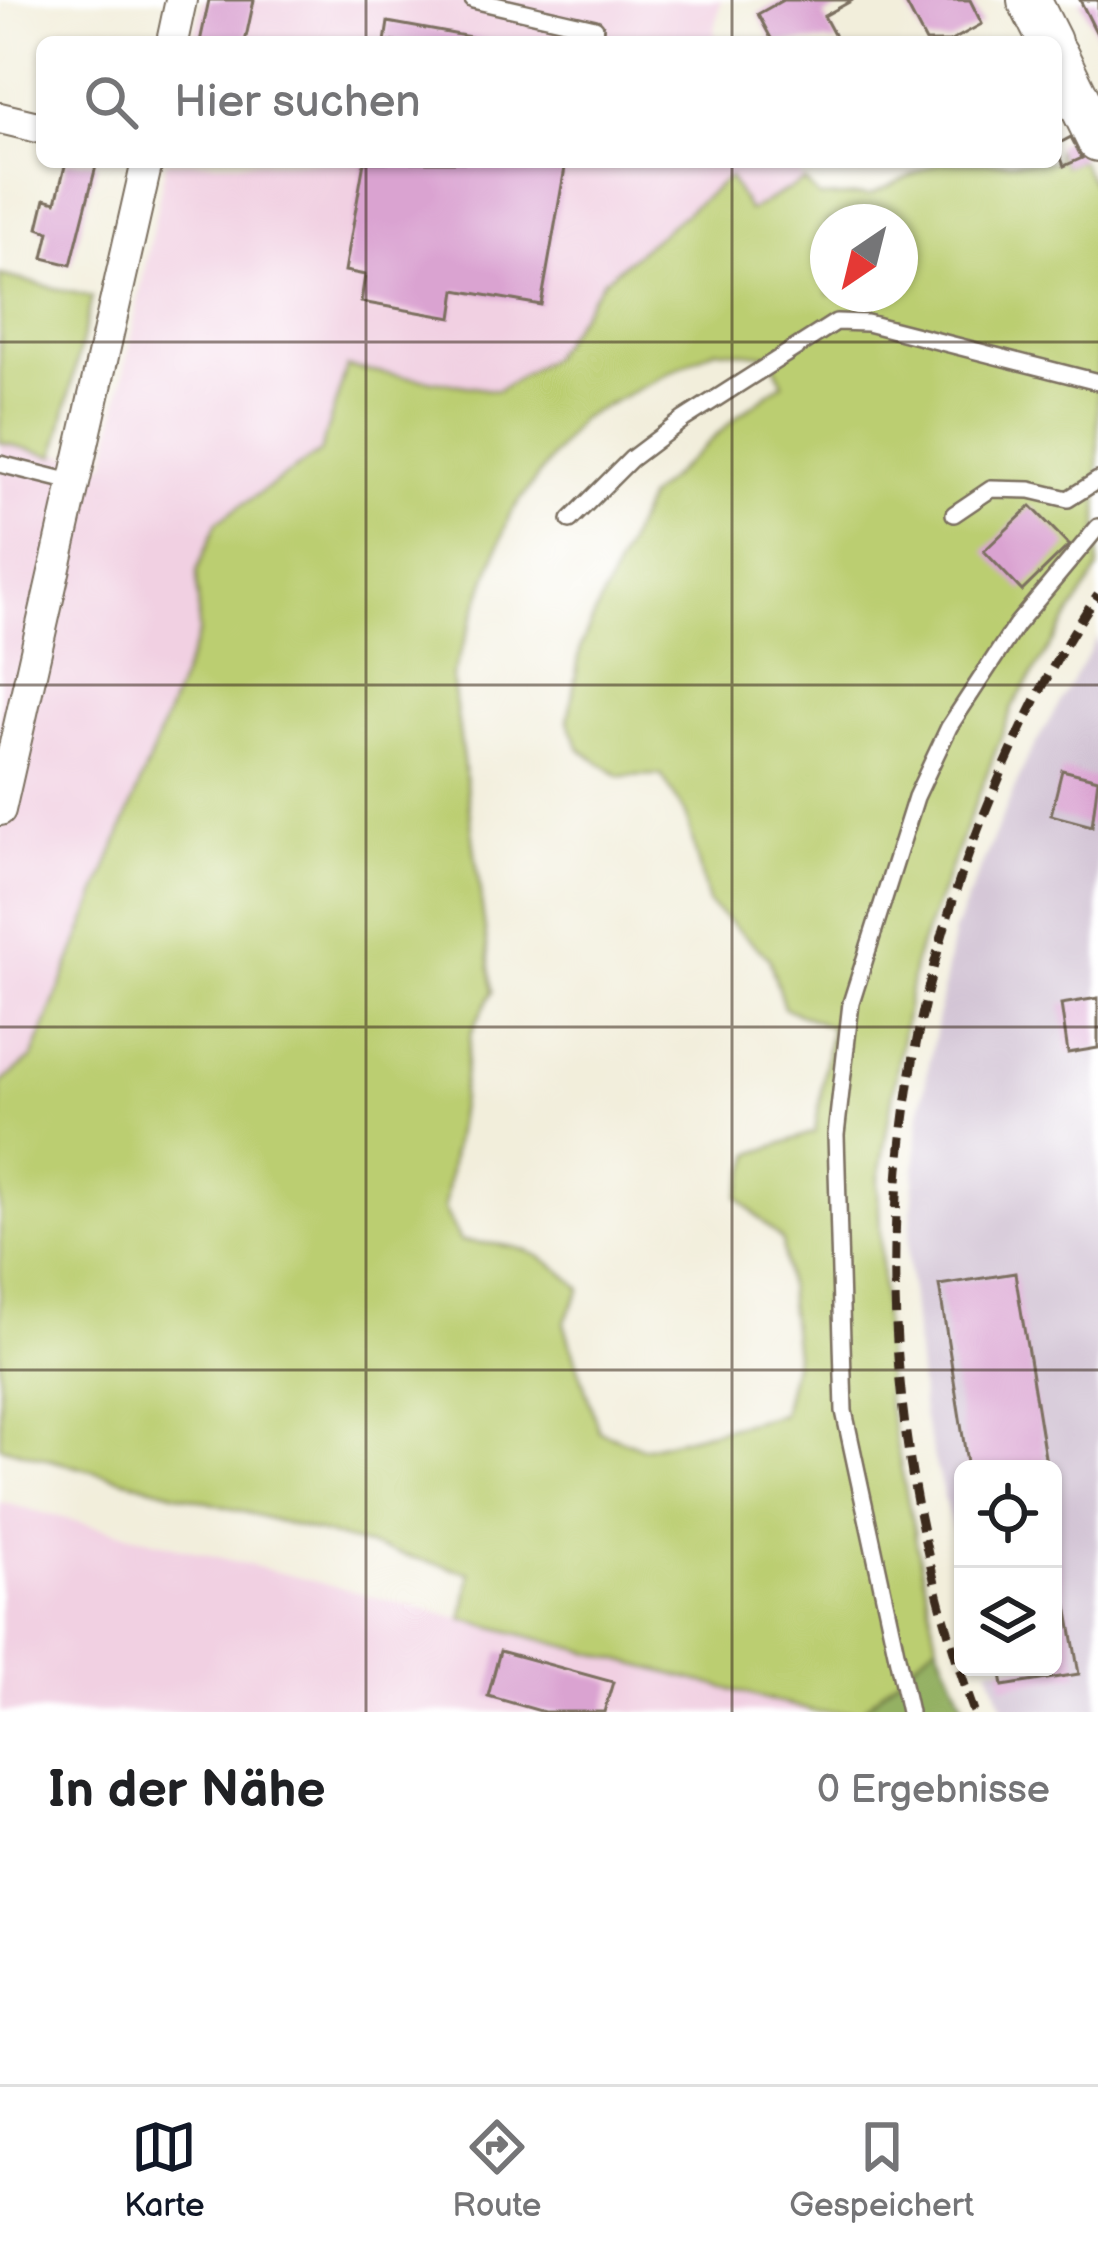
<!DOCTYPE html>
<html lang="de">
<meta charset="utf-8">
<style>
body{margin:0;font-family:"Balsamiq Sans",sans-serif;background:#f2f2f2;color:#202124}
.controls{position:absolute;right:36px;bottom:36px;display:grid;overflow:hidden;border-radius:18px;box-shadow:0 3px 9px #0004}
.controls button{width:108px;height:108px;display:grid;place-items:center;padding:0;border:0;border-bottom:3px solid #e0e0e0;background:#fff;color:#202124;font:60px sans-serif}
.compass{position:absolute;left:810px;top:204px;width:108px;height:108px;border-radius:50%;background:#fff;box-shadow:0 3px 9px #0004;rotate:215deg}
.list{margin:0;padding:0;list-style:none}
h2{display:flex;justify-content:space-between;align-items:center;height:156px;margin:0;padding:0 48px;font-size:51px}
h2 small{font-size:39px;font-weight:400;color:#757577}
.icon{flex:none;width:66px;height:66px;fill:none;stroke:currentColor;stroke-width:2;stroke-linecap:round;stroke-linejoin:round}
.map{position:relative;flex:none;width:1098px;height:1712px;overflow:hidden}
.search{position:absolute;background:#fff;box-shadow:0 3px 9px #0004;left:36px;right:36px;top:36px;height:132px;display:flex;align-items:center;gap:30px;box-sizing:border-box;padding:0 42px;border-radius:18px;color:#757577;font-size:45px}
.sheet{height:372px;background:#fff}
nav{display:flex;justify-content:space-around;align-items:center;box-sizing:border-box;height:168px;border-top:3px solid #e0e0e0;background:#fff;font-size:33px;color:#757577}
nav a{display:grid;justify-items:center;gap:6px}
nav .on{color:#111827}
.map>svg:first-child{display:block}
</style>
<div class="map">
<svg width="1098" height="1712" viewBox="0 0 1098 1712">
<rect width="100%" height="100%" fill="#fff"/>
<filter id="ink" filterUnits="userSpaceOnUse"><feTurbulence type="fractalNoise" baseFrequency=".00833" numOctaves="2"/><feDisplacementMap in="SourceGraphic" scale="24" xChannelSelector="R" yChannelSelector="G"/><feConvolveMatrix kernelMatrix="1 2 1 2 8 2 1 2 1" color-interpolation-filters="sRGB"/></filter>
<filter id="wash" filterUnits="userSpaceOnUse"><feTurbulence type="fractalNoise" baseFrequency=".004" numOctaves="4" result="noise"/><feDisplacementMap in="SourceGraphic" scale="48" xChannelSelector="R" yChannelSelector="G"/><feGaussianBlur stdDeviation="2.7" result="paint"/><feColorMatrix in="noise" values="0 0 0 0 0 0 0 0 0 0 0 0 0 0 0 0 0 1.4 0 .05"/><feComposite in="paint" operator="in"/></filter>
<g filter="url(#wash)">
<rect width="100%" height="100%" fill="#f2eedb"/>
<!-- built -->
<path fill="#f1d0e2" d="M203 0H721L714 33 719 42H193Z
M166 162H792L804 181 749 212 728 178 604 280 550 358 497 391 347 368 320 452 217 522 197 571 199 632 33 1057 0 1084V442L106 464Z
M0 1502 463 1619 816 1712H0Z"/>
<!-- industrial -->
<path fill="#cebed0" d="M1098 637V1712H1005L988 1667H1053V1469H963V1572L923 1416 908 1257 920 1112 954 931 1028 757Z"/>
<!-- green -->
<path fill="#bbce71" stroke="#7b7c48" stroke-width="3" fill-rule="evenodd" d="M1056 149 1064 166 1079 159 1098 192V570L1013 706 915 960 878 1183 887 1400 937 1642 860 1712H816L463 1619 470 1573 0 1446V1084L33 1057 199 633 197 571 217 522 320 452 347 367 497 391 550 358 604 280 729 177 749 211 804 181 819 197 870 195 940 162H1056ZM828 222H900V294H828ZM716 349 769 355 783 383 739 415 648 498 581 646 568 721 580 749 619 776 661 775 686 814 708 903 769 958 784 1008 831 1027 815 1132 752 1154 738 1197 782 1240 795 1355 782 1414 643 1448 599 1431 564 1323 581 1289C537 1246 519 1246 460 1241L444 1209 471 1033 493 991 452 676 510 514 580 419Z
M0 275 92 297 55 456 0 442Z"/>
<!-- forest -->
<path fill="#94b163" stroke="#686e40" stroke-width="3" d="M937 1642 967 1712H860Z"/>
<g id="blocks">
<!-- building -->
<path fill="#daa3d1" d="M209 0H254L245 42H200Z
M783 0H853L824 16 838 42H773L758 14Z
M904 0H970L982 24 949 42H926Z
M1080 0H1098V36Z
M388 22 487 40V42H385Z
M1071 137 1082 158 1064 166 1056 145Z
M66 162H97L71 265 43 258 49 232 38 228 45 199 56 202Z
M364 162H566L541 305 456 290 452 318 361 302 365 275 345 271Z
M1031 506 1069 545 1022 591 984 551Z
M1062 770 1098 779 1092 826 1051 815Z
M1098 998V1048L1068 1053 1061 1004Z
M1015 1273 1047 1469H968L939 1285Z
M1053 1526 1079 1674 1003 1686 1000 1667H1053Z
M500 1651 613 1682 604 1712H544L488 1696Z"/>
</g>
</g>
<g filter="url(#ink)">
<use href="#blocks" fill-opacity="0" stroke="#7b6f60" stroke-width="3"/>
<g fill="none" stroke-linecap="round" stroke-linejoin="round">
<defs>
<path id="lane" d="M473 0 595 28
M0 464 72 482
M954 514 991 489 1030 490 1068 499 1098 480
M570 520 631 459 684 419 836 322 867 323 1098 382
M909 1712 844 1411 836 1135 851 1003 916 797 949 727 1016 625 1098 527"/>
<path id="street" d="M172 42 181 0
M0 118 42 128
M0 810 147 162"/>
<path id="secondary" d="M1029 0 1050 42
M1056 54 1098 140"/>
</defs>
<!-- lane casing -->
<use href="#lane" stroke="#7b6f60" stroke-width="20"/>
<!-- street casing -->
<use href="#street" stroke="#7b6f60" stroke-width="34"/>
<!-- secondary casing -->
<use href="#secondary" stroke="#7b6f60" stroke-width="46"/>
<!-- lane -->
<use href="#lane" stroke="#fff" stroke-width="15"/>
<!-- street -->
<use href="#street" stroke="#fff" stroke-width="30"/>
<!-- secondary -->
<use href="#secondary" stroke="#fff" stroke-width="42"/>
<!-- rail -->
<path stroke="#3b2a1e" stroke-width="9" stroke-dasharray="18 9" stroke-linecap="butt" d="M974 1712C866 1406 865 1097 992 795 1021 726 1055 656 1098 594"/>
</g>
</g>
<!-- grid -->
<path fill="none" stroke="#3b2a1e" stroke-width="3" stroke-opacity="0.55" d="M366 0V42M732 0V42M366 162V1712M732 162V1712M0 342H1098M0 685H1098M0 1027H1098M0 1370H1098"/>
</svg>
<div class="controls">
<button><svg class="icon" aria-label="locate" viewBox="0 0 24 24"><circle cx="12" cy="12" r="6"/><path d="M12 2v4M12 18v4M2 12h4M18 12h4"/></svg></button>
<button><svg class="icon" aria-label="layers" viewBox="0 0 24 24"><path d="M12 4l9 5-9 5-9-5zM3 14l9 5 9-5"/></svg></button>
</div>
<svg class="compass" viewBox="-18 -18 36 36"><path d="M0-13l5 13h-10z" fill="#e53935"/><path d="M0 13l5-13h-10z" fill="#757577"/></svg>
<div class="search"><svg class="icon" aria-label="search" viewBox="0 0 24 24"><circle cx="10" cy="10" r="6"/><path d="M15 15l6 6"/></svg>Hier suchen</div>
</div>
<section class="sheet">
<h2>In der Nähe<small>0 Ergebnisse</small></h2>
<ul class="list">
</ul>
</section>
<nav>
<a class="on"><svg class="icon" aria-label="map" viewBox="0 0 24 24"><path d="M3 6l6-2 6 2 6-2v14l-6 2-6-2-6 2zM9 4v14M15 6v14"/></svg>Karte</a>
<a><svg class="icon" aria-label="directions" viewBox="0 0 24 24"><path d="M12 3l9 9-9 9-9-9zM9 14v-3h6M13 9l2 2-2 2"/></svg>Route</a>
<a><svg class="icon" aria-label="saved" viewBox="0 0 24 24"><path d="M7 4h10v16l-5-4-5 4z"/></svg>Gespeichert</a>
</nav>
